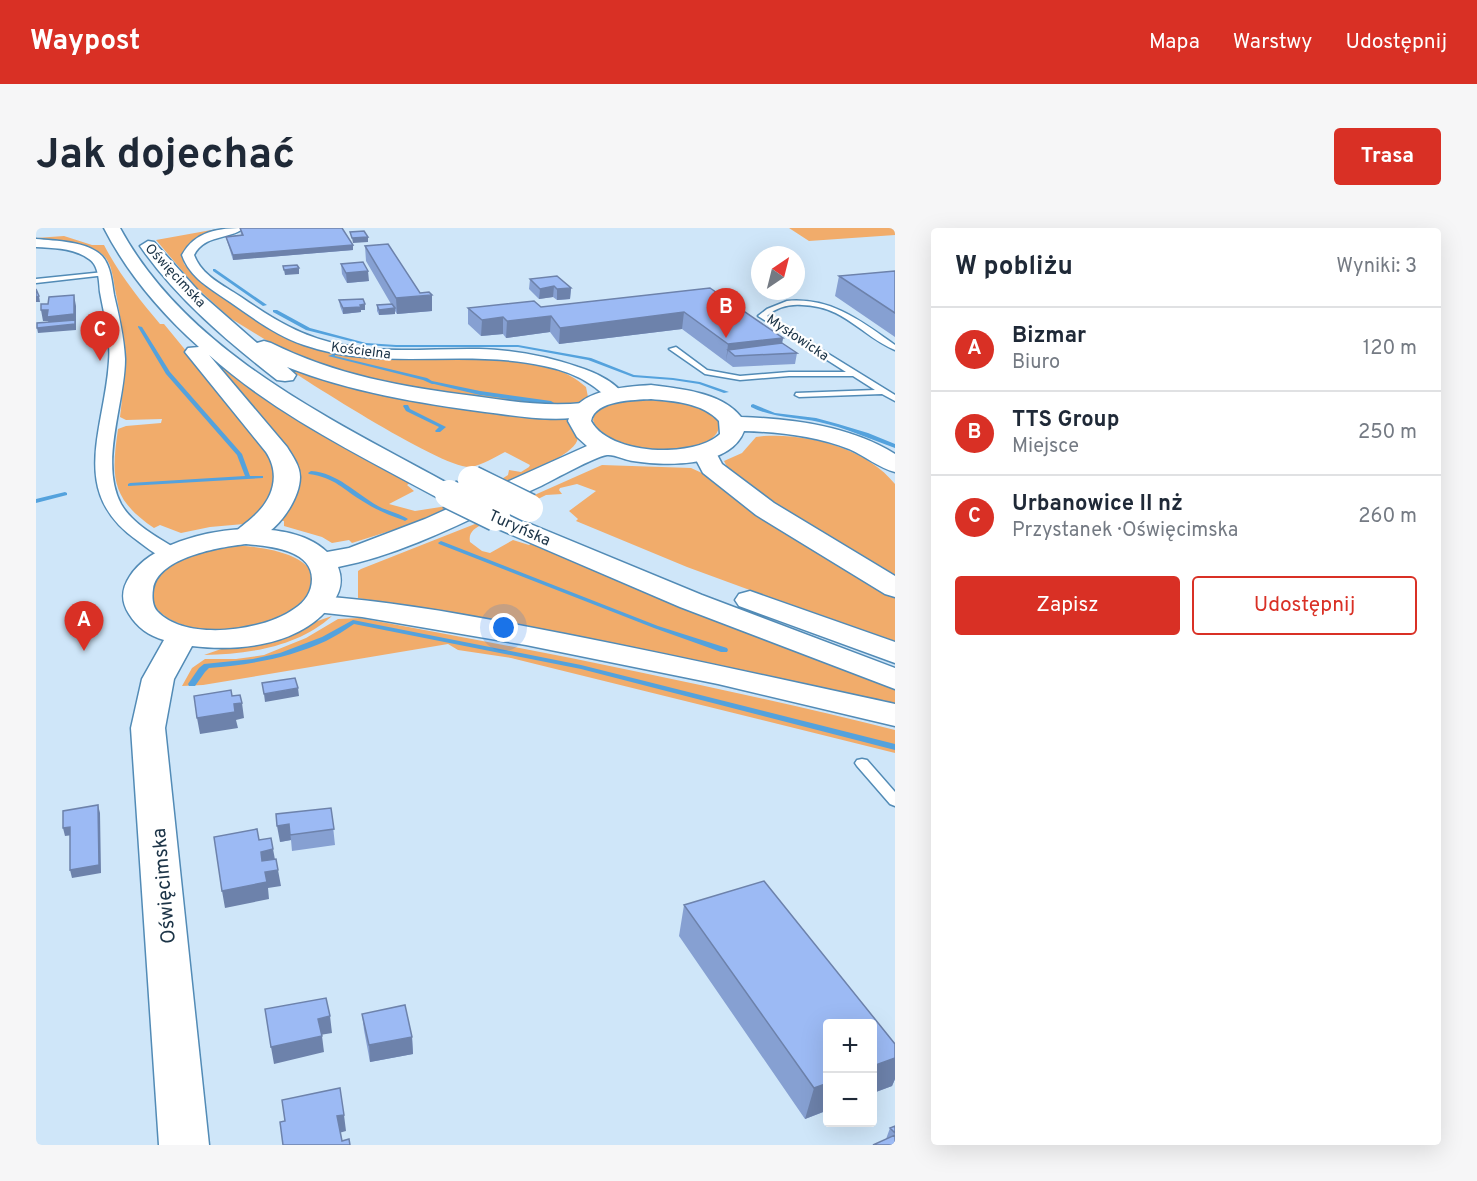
<!DOCTYPE html>
<html lang="pl">
<meta charset="utf-8">
<style>
body{margin:0;font-family:Overpass,sans-serif;background:#f6f6f7;color:#1f2937}
.controls{position:absolute;right:18px;bottom:18px;display:grid;overflow:hidden;border-radius:6px;box-shadow:0 6px 24px #0002}
.controls button{width:54px;height:54px;display:grid;place-items:center;padding:0;border:0;border-bottom:2px solid #e0e1e3;background:#fff;color:#1f2937;font:30px sans-serif}
.compass{position:absolute;left:715px;top:18px;width:54px;height:54px;border-radius:50%;background:#fff;box-shadow:0 6px 24px #0002;rotate:35deg}
.you{position:absolute;left:468px;top:400px;width:21px;height:21px;margin:-15px;border:4px solid #fff;border-radius:50%;background:#1a73e8;box-shadow:0 0 0 9px #1a73e833}
.badge{display:grid;place-items:center;width:39px;height:39px;border-radius:50%;background:#d93025;color:#fff;font-size:20px;font-weight:700}
.pin{position:absolute;translate:-50% -50px;filter:drop-shadow(0 2px 3px #0008)}
.pin::after{content:'';position:absolute;top:32px;width:21px;height:18px;background:inherit;clip-path:polygon(0 0,100% 0,50% 100%)}
.list{margin:0;padding:0;list-style:none}
h2{display:flex;justify-content:space-between;align-items:center;height:78px;margin:0;padding:0 24px;font-size:26px}
h2 small{font-size:20px;font-weight:400;color:#747a83}
.list li{display:grid;grid-template-columns:39px 1fr auto;gap:18px;align-items:center;box-sizing:border-box;height:84px;padding:0 24px;border-top:2px solid #e0e1e3}
.list b{display:block;font-size:22px;white-space:nowrap}
.list p{margin:0;font-size:20px;white-space:nowrap;color:#747a83}
.list em{font-size:20px;font-style:normal;color:#747a83}
.actions{display:flex;gap:12px;padding:18px 24px}
.actions a{flex:1;padding:14px 0;border:2px solid #d93025;border-radius:6px;text-align:center;font-size:21px;color:#d93025}
.actions .main{background:#d93025;color:#fff}
.map{position:relative;flex:none;width:859px;height:917px;overflow:hidden;border-radius:6px}
header{display:flex;align-items:center;gap:36px;box-sizing:border-box;height:84px;padding:0 30px;background:#d93025;color:#fff}
header strong{font-size:28px}
nav{display:flex;gap:33px;margin-inline-start:auto;font-size:21px}
.intro{display:flex;align-items:center;justify-content:space-between;box-sizing:border-box;height:144px;padding:0 36px}
h1{margin:0;font-size:42px}
.button{padding:15px 27px;border-radius:6px;background:#d93025;color:#fff;font-size:21px;font-weight:700}
main{display:flex;gap:36px;padding:0 36px}
aside{flex:1;background:#fff;border-radius:6px;box-shadow:0 6px 24px #0002}
.map>svg:first-child{display:block}
</style>
<header>
<strong>Waypost</strong>
<nav><a>Mapa</a><a>Warstwy</a><a>Udostępnij</a></nav>
</header>
<div class="intro"><h1>Jak dojechać</h1><a class="button">Trasa</a></div>
<main>
<div class="map">
<svg width="859" height="917" viewBox="0 0 859 917">
<rect width="100%" height="100%" fill="#cfe6f9"/>
<!-- green -->
<path fill="#f1ac6b" d="M753 0H859V7L773 13Z
M181 1 154 15 146 27 148 36 160 48 235 102 275 119C313 121 351 123 390 126 437 129 513 125 550 159L552 169 539 177 509 179 352 157 283 136 248 123 194 90 160 59 120 12Z
M28 8 56 17H68C83 46 103 71 124 96H128L232 223 241 253 225 286 208 296 174 299 145 305 124 297 118 300C75 271 75 249 82 201L90 198 125 195 126 191 90 192 84 189C90 143 89 108 79 61 77 50 76 35 67 27 50 13 20 15 0 12V10Z
M169 123 374 255 371 257 378 263 353 276 379 283 411 278 415 280 376 296 316 315 313 312 296 315 286 309 248 298V293L242 292 260 261Z
M231 127 257 137 537 189C539 196 544 206 541 213 535 229 482 249 466 257L461 254 472 247 473 242 485 244 493 239 494 237 469 224C459 229 446 237 435 239 409 243 261 147 231 127Z
M608 169C632 172 669 171 683 195 687 233 566 230 557 192 561 172 591 172 608 169Z
M728 208C771 205 831 220 859 256V352L813 326 687 241 691 239 688 233 706 225 720 209Z
M566 237 655 240 666 245 671 244 859 366V415L651 339 540 293 542 291 533 283 560 263 541 256 524 260 523 262 526 266 510 267 500 272 494 269Z
M444 294 447 296C439 300 432 304 434 314L446 323 454 325 477 312 493 317 497 314 859 459V481L332 375 334 372 322 370V343L325 341Z
M192 318C218 316 304 327 268 371 240 405 151 415 121 381 116 376 114 367 116 360 124 330 167 323 192 318Z
M296 388C262 419 213 426 168 427L188 420 215 416Z
M324 390C504 423 682 458 859 502V525L475 430 422 422 412 416 167 457 146 458 156 440 169 431H200L228 427 270 410 302 391Z"/>
<g fill="none" stroke-linecap="round" stroke-linejoin="round">
<!-- stream -->
<path fill="#54a2dd" fill-rule="evenodd" d="M177 41H179L231 77 227 78 177 43Z
M237 82H241L274 100 330 115 360 117H482L555 130 598 147 637 150 664 154 693 164 688 165 663 156 637 152 597 149 552 132 482 119H360L330 117 270 102 237 84Z
M102 98 106 99 134 144 206 226 214 248H227V250L92 258V256L94 255 209 248 201 227 130 146 102 99Z
M297 126H299V128L391 150 396 153 444 163 515 173 518 175 515 177 444 167 398 156H396L387 152 292 128Z
M717 176 739 185 780 190 802 196 832 205 859 216V220C834 211 810 200 783 194 760 189 737 190 715 179V177Z
M368 177H372L374 181 410 199 404 204H400L399 203 403 199 370 183 367 178Z
M275 243C302 245 319 265 342 278 351 283 363 285 372 291L369 293 367 292C353 287 340 282 328 274 306 261 300 250 273 246L272 245Z
M29 264 31 265V267L0 275V271Z
M405 313 622 398 691 420 692 422 691 424H685L618 400 403 316 402 315Z
M317 392 545 437 859 516V522L545 441 318 396C309 402 300 408 290 413 253 430 213 437 173 440L169 444 159 458H153L152 456 163 440 168 436 217 431 244 425 286 409Z"/>
<defs>
<path id="lane" d="M68 44 70 45V47L0 55V51Z
M751 73C795 69 825 93 859 117V122C825 108 809 78 766 77 753 76 741 79 731 88L859 167V173L846 166 763 169 759 167 760 165 839 162 817 148H753L704 152 669 146 633 121 640 119 671 142 704 148 753 144H810L722 88 731 81Z
M826 531 831 532 859 564V578L854 576 821 538 819 535 821 532Z"/>
<path id="street" d="M208 0C193 12 169 6 158 27 166 48 187 57 205 69 237 91 267 110 307 117 351 126 398 120 443 121 478 122 510 128 542 139 558 144 578 153 588 167L586 170C582 171 581 172 577 171 569 169 561 160 554 156 541 147 523 141 508 138 429 120 345 144 268 117 241 108 217 90 194 74 174 60 154 50 146 27 159 3 183 0 208 0Z
M0 11C20 13 51 13 66 28 75 38 76 55 78 67 83 88 88 109 89 131 89 175 63 235 85 276 97 297 123 310 142 322L145 326 142 330C127 334 114 322 102 313 31 264 69 201 73 133 75 110 68 87 64 64 63 54 63 37 53 31 38 20 18 20 0 19Z"/>
<path id="secondary" d="M615 157C645 161 685 164 705 189 757 191 814 198 859 226V244C843 240 829 228 813 221 780 208 744 204 708 203 694 240 630 238 597 233 589 232 578 226 571 227 558 229 519 251 505 258 439 288 373 325 302 339 307 352 305 363 297 374 268 417 204 424 156 418L138 451 129 500 173 917H123L95 500 106 451 128 412C113 408 101 399 93 386 84 372 86 360 94 348 125 300 250 283 291 324L313 320 389 291 551 218 541 209 532 193C540 161 588 159 615 157ZM615 171C638 173 667 175 683 193L684 206C657 231 573 227 555 193 559 172 598 172 615 171ZM210 316C231 318 276 321 276 351 276 364 269 374 258 381 228 403 149 414 121 383 116 377 116 368 117 361 122 329 184 319 210 316Z"/>
<path id="highway" d="M68 0H84C153 127 301 194 422 261L426 266 422 271 413 274 404 271C325 228 240 187 173 127L251 219C257 229 264 238 264 249 264 277 229 321 200 314L196 308C202 300 211 295 218 288 237 271 245 247 230 224L149 124 152 120 163 119C126 86 91 45 68 0Z
M112 13 118 14 166 67 221 115 228 113 235 115C299 147 367 159 438 168 474 173 510 179 547 175L555 177 558 182 555 187C521 195 483 188 449 184 382 175 315 164 251 139L260 147 257 152 249 153 241 152C191 113 140 70 104 18Z
M668 217 677 219 686 236 738 275 859 348V369L849 366 720 287 667 245 656 224 659 219Z
M470 286 666 367 859 440V461L644 379 460 300 457 294 460 288Z
M714 363 859 414V435L703 378 699 372 703 366Z
M282 368C365 374 448 390 529 406 640 428 749 452 859 476V498L682 456 490 417 326 389 271 383 267 377 271 371Z"/>
</defs>
<!-- lane casing -->
<use href="#lane" stroke="#528bb6" stroke-width="3"/>
<!-- street casing -->
<use href="#street" stroke="#528bb6" stroke-width="3"/>
<!-- secondary casing -->
<use href="#secondary" stroke="#528bb6" stroke-width="3"/>
<!-- highway casing -->
<use href="#highway" stroke="#528bb6" stroke-width="3"/>
<!-- lane -->
<use href="#lane" fill="#fff" fill-rule="evenodd"/>
<!-- street -->
<use href="#street" fill="#fff" fill-rule="evenodd"/>
<!-- secondary -->
<use href="#secondary" fill="#fff" fill-rule="evenodd"/>
<!-- highway -->
<use href="#highway" fill="#fff" fill-rule="evenodd"/>
<defs>
<path id="highway-bridge" d="M436 252 493 280
M413 266 460 289"/>
</defs>
<!-- highway-bridge casing -->
<use href="#highway-bridge" stroke="#528bb6" stroke-width="31" stroke-linecap="butt"/>
<!-- highway-bridge -->
<use href="#highway-bridge" stroke="#fff" stroke-width="28"/>
</g>
<!-- wall -->
<path fill="#86a0d2" d="M204 0 317 22 197 32 191 13 190 9 205 7Z
M329 18 396 83 361 86 359 83V86L343 87 341 83V77L355 76 330 33Z
M305 36 333 53 311 55 306 46Z
M859 43V109L799 68 803 48Z
M494 51 535 60 534 71 521 72 517 69 503 71 493 61Z
M674 60 747 110 746 115 761 125 759 136 697 139 646 101 523 116 514 104 470 110 467 106 445 108 432 96V80L505 79Z
M303 72 329 82H325V84L307 86 304 78Z
M295 580 299 617 256 623 255 612 244 614Z
M648 677 859 816V851L856 858 769 891 643 708Z
M326 786 376 809 377 826 334 834 328 802Z
M859 898V917L850 911 854 900Z"/>
<!-- shaded-wall -->
<path fill="#6d82ab" d="M332 9V14L317 15 316 10Z
M317 17V22L197 32V27Z
M263 40V46L249 47 248 42Z
M332 43 333 53 311 55 310 45Z
M518 58 517 69 503 71 504 61Z
M535 60 534 71 521 72V61Z
M38 67 40 78V102L2 105 1 100 14 98 12 93H7L5 82Z
M396 67V83L361 86 360 70Z
M3 68 4 74H0V69Z
M329 76V82H325V84L307 86V80Z
M359 80V86L343 87V82Z
M648 84 646 101 523 116 524 100Z
M515 88 514 104 470 110 471 93Z
M467 89V106L445 108 446 92Z
M747 110 744 126 692 122 690 133 692 116Z
M262 460 263 468 229 474 228 466Z
M206 475 208 490 200 492 202 500 164 506 161 490 198 476Z
M62 577 64 585 65 645 36 650 34 642Z
M253 596 255 612 244 614 241 598Z
M34 599 37 607 29 608 27 600Z
M237 621 240 637 227 640 225 624Z
M242 642 245 658 232 660 233 671 189 680 186 663 229 644Z
M294 788 296 805 284 807 282 791Z
M286 808 288 824 238 836 235 819Z
M376 809 377 826 334 834 333 817Z
M859 830V851L856 858 837 865V838Z
M792 855V882L769 891 778 860Z
M308 887 310 903 303 905 301 888Z"/>
<!-- building -->
<path fill="#9cbaf4" stroke="#6d82ab" stroke-width="1.5" d="M204 0H306L317 17 197 27 190 9 207 7Z
M328 3 332 9 316 10 314 4Z
M352 16 384 65 393 64 396 67 360 70 329 18Z
M327 34 332 43 310 45 305 36Z
M261 37 263 40 248 42 247 38Z
M859 43V85L803 48Z
M521 48 535 60 521 61 518 58 504 61 494 51Z
M674 60 747 110 692 116 648 84 524 100 515 88 471 93 467 89 446 92 432 80 498 73 505 79Z
M0 61 3 68 0 69Z
M38 67V86L11 89 12 82H5V76H12L13 69Z
M327 71 329 76 324 77 325 79 307 80 303 72Z
M356 76 359 80 343 82 341 77Z
M39 92V96L1 100V95Z
M746 115 761 125 699 128 692 122Z
M259 450 262 460 228 466 226 455Z
M195 462 196 468 204 467 206 475 198 476 199 484 161 490 158 468Z
M62 577 63 637 34 642V599L27 600V583Z
M295 580 298 601 254 607 253 596 241 598 240 586Z
M221 601 223 612 235 610 237 621 225 624 226 633 240 631 242 642 229 644 231 654 186 663 178 609Z
M728 653 859 816V830L837 838V795H792V855L778 860 648 677Z
M290 770 294 788 282 791 286 808 235 819 229 781Z
M369 777 376 809 333 817 326 786Z
M304 860 308 887 301 888 306 913 313 911 314 917H247L244 894 249 893 246 872Z
M859 898V905L854 900Z
M859 907V917H837Z"/>
<g text-anchor="middle" stroke-width="4.5" stroke-linejoin="round" paint-order="stroke">
<!-- far-street labels -->
<g font-size="14" fill="#1c3447" stroke="#fff">
<text transform="translate(140 47) rotate(47)" y="5">Oświęcimska</text>
<text transform="translate(762 109) rotate(34)" y="5">Mysłowicka</text>
<text transform="translate(325 122) rotate(7)" y="5">Kościelna</text>
</g>
<!-- street labels -->
<g font-size="16" fill="#1c3447" stroke="#fff">
<text transform="translate(484 299) rotate(24)" y="6">Turyńska</text>
</g>
<!-- near-street labels -->
<g font-size="20" fill="#1c3447" stroke="#fff">
<text transform="translate(127 658) rotate(-95)" y="7">Oświęcimska</text>
</g>
</g>
</svg>
<div class="controls">
<button>+</button>
<button>−</button>
</div>
<svg class="compass" viewBox="-18 -18 36 36"><path d="M0-13l5 13h-10z" fill="#e53935"/><path d="M0 13l5-13h-10z" fill="#747a83"/></svg>
<div class="you"></div>
<div class="pin badge" style="left:48px;top:423px">A</div>
<div class="pin badge" style="left:690px;top:110px">B</div>
<div class="pin badge" style="left:64px;top:133px">C</div>
</div>
<aside>
<h2>W pobliżu<small>Wyniki: 3</small></h2>
<ul class="list">
<li><span class="badge">A</span><div><b>Bizmar</b><p>Biuro</p></div><em>120 m</em></li>
<li><span class="badge">B</span><div><b>TTS Group</b><p>Miejsce</p></div><em>250 m</em></li>
<li><span class="badge">C</span><div><b>Urbanowice II nż</b><p>Przystanek · Oświęcimska</p></div><em>260 m</em></li>
</ul>
<div class="actions"><a class="main">Zapisz</a><a>Udostępnij</a></div>
</aside>
</main>
